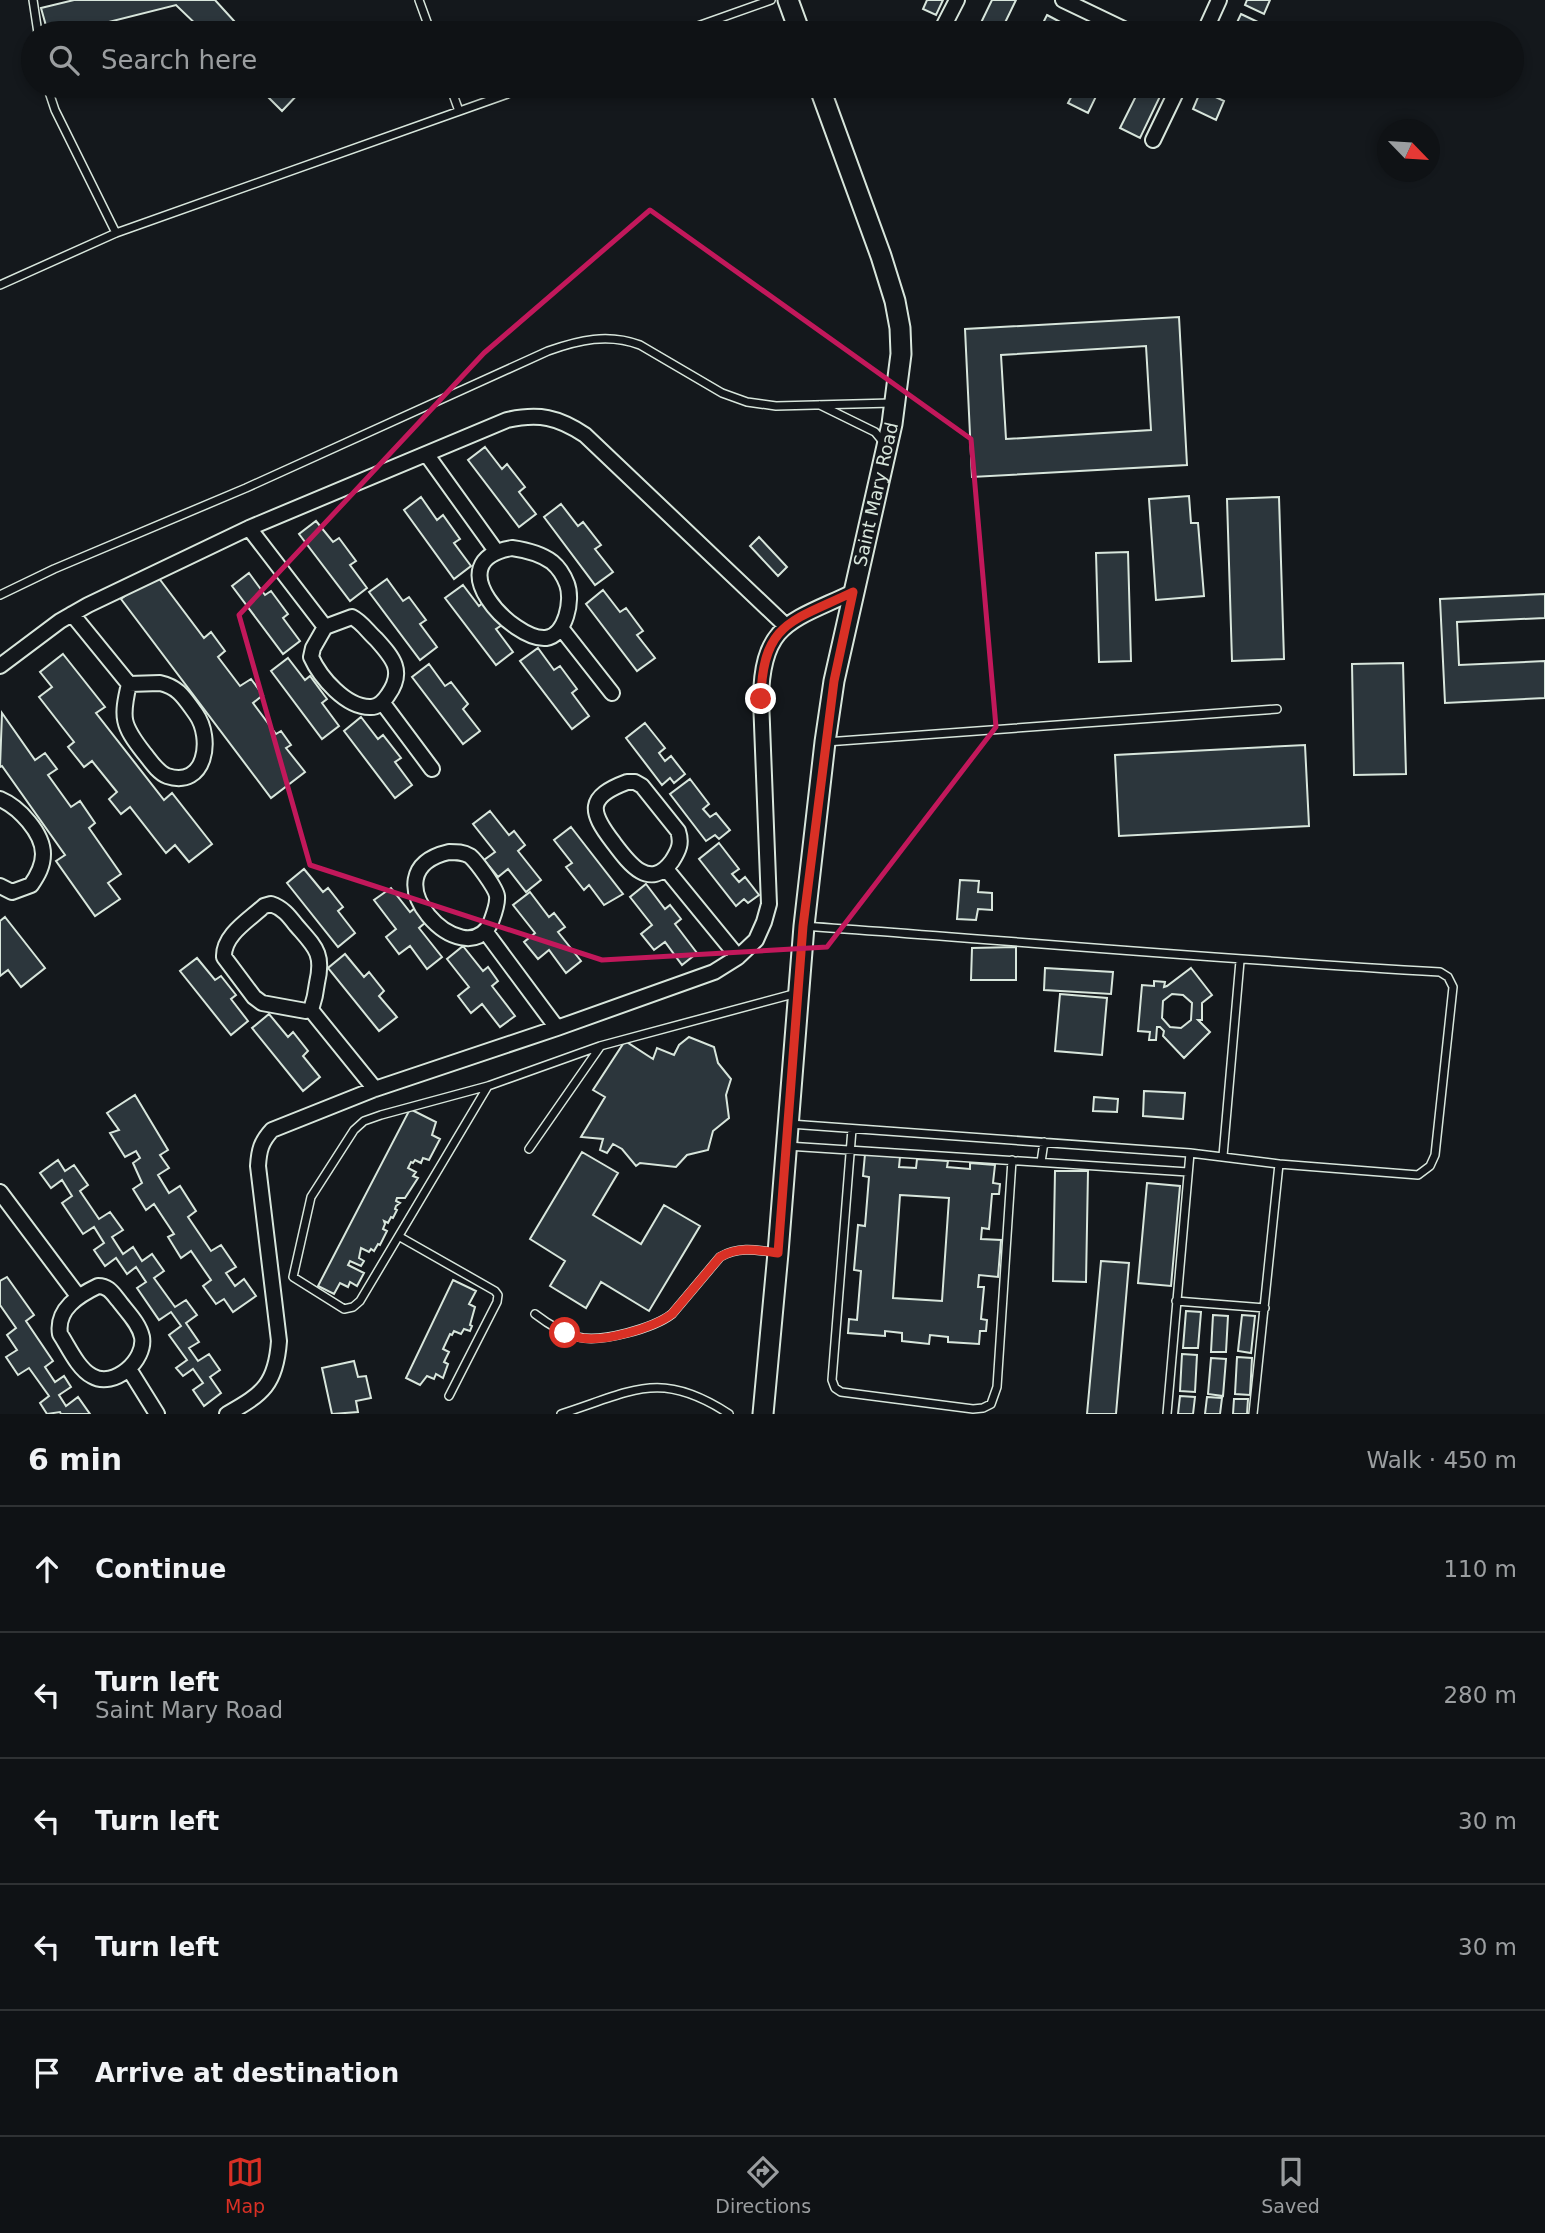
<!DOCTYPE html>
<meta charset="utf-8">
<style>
body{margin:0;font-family:"DejaVu Sans",sans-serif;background:#181b1e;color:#f1f3f6}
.compass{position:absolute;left:1377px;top:119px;width:63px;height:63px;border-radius:50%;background:#0f1215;box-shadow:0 4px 10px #0003;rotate:115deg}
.stop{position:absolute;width:21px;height:21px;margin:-16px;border:5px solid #d93025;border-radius:50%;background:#fff}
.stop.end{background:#d93025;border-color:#fff;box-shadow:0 2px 7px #0008}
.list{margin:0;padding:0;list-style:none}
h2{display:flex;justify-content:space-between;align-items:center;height:91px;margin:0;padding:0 28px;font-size:30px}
h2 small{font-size:23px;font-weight:400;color:#9b9ea0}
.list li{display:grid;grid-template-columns:46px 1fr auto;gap:21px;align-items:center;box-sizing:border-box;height:126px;padding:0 28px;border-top:2px solid #2f3234}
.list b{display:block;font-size:26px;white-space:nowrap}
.list p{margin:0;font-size:23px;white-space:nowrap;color:#9b9ea0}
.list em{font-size:23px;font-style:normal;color:#9b9ea0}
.icon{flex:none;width:38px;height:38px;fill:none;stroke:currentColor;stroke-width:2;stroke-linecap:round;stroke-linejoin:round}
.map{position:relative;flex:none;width:1545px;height:1414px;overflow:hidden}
.search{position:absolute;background:#0f1215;box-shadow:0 4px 10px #0003;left:21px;right:21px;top:21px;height:77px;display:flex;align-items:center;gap:18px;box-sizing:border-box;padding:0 24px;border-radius:38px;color:#9b9ea0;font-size:26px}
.sheet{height:721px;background:#0f1215}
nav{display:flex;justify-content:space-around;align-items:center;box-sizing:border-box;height:98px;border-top:2px solid #2f3234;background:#0f1215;font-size:19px;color:#9b9ea0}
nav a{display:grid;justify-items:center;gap:4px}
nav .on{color:#d93025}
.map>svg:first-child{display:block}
</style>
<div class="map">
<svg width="1545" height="1414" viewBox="0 0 1545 1414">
<rect width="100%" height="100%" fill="#14181c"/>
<!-- building -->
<path fill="#2c363c" stroke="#d8e6dc" stroke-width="2" fill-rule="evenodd" d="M74 0H215L245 33H205L176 5 65 33H48L41 8Z
M927 0H943L936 15 923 9Z
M992 0H1016L1000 33H976Z
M1247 0H1270L1264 14 1245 5Z
M1241 14 1260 23 1255 33H1232Z
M1047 15 1066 25 1062 33H1038Z
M257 86H293L300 92 282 111Z
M1077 86H1101L1088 113 1068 103Z
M1141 86H1165L1140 138 1120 128Z
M1201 90 1224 101 1216 120 1193 109Z
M1179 317 1187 465 972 477 965 329ZM1146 346 1151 430 1006 439 1001 355Z
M485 447 502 469 507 464 525 487 519 492 536 514 519 527 468 460Z
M1189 496 1191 523H1198L1204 596 1156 600 1149 499Z
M421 497 437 520 443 515 460 539 454 543 471 566 454 579 404 510Z
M1279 497 1284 659 1232 661 1227 499Z
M561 504 578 526 583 522 601 545 595 549 613 572 595 585 544 517Z
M316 521 333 542 339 538 356 561 350 565 367 588 350 601 299 534Z
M759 537 787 567 778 576 750 546Z
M1128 552 1131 661 1099 662 1096 553Z
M155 573 204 638 211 632 225 651 218 657 240 686 251 679 263 695 253 703 276 734 281 731 291 745 286 748 305 772 271 798 121 599Z
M249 573 265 595 271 591 288 614 283 618 300 641 283 654 232 586Z
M387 579 403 601 409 597 426 620 420 624 437 647 420 660 369 592Z
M463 585 479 606 484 602 502 625 496 629 513 652 496 665 445 598Z
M603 590 620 612 626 608 643 631 637 635 655 658 637 671 586 604Z
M1545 594V618L1457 622 1459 665 1545 661V698L1445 703 1440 599Z
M538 648 554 670 560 666 577 689 572 693 589 716 572 729 520 661Z
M63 654 105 707 96 713 164 800 172 793 212 844 189 862 175 845 166 853 130 807 121 814 109 799 117 792 92 761 84 767 68 747 74 742 39 697 52 687 40 672Z
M288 658 305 680 310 676 327 699 322 703 339 726 322 739 271 671Z
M1403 663 1406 774 1354 775 1352 664Z
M429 664 445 686 451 682 468 704 463 709 480 731 463 744 412 677Z
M2 713 35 760 45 753 57 769 48 775 71 807 80 801 95 823 89 828 121 874 108 883 120 899 95 916 56 861 65 855 2 766 0 767Z
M361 717 378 739 383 735 401 758 395 762 412 785 395 798 344 731Z
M645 723 665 748 659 753 665 761 671 756 685 774 674 783 670 778 662 785 626 738Z
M1305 745 1309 826 1119 836 1115 755Z
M690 779 709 804 703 809 710 817 716 813 730 830 719 839 715 835 706 841 670 794Z
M490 811 509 835 514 831 525 845 518 851 541 880 526 892 508 869 498 877 484 860 495 852 473 824Z
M571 827 623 894 604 905 589 885 584 890 566 867 572 863 554 840Z
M719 843 739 869 732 874 739 882 745 877 759 895 748 903 744 899 736 906 699 859Z
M304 869 323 892 328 888 343 907 338 911 355 933 338 947 287 883Z
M960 880 979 881 978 892 992 893V910L978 909 976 920 957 919Z
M646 884 665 909 670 905 681 919 675 924 697 953 682 965 665 942 654 950 641 934 652 925 630 897Z
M391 888 410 912 415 908 426 922 419 928 442 957 427 969 410 946 399 954 386 937 396 929 374 900Z
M530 892 549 917 554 913 565 927 558 932 581 961 566 973 549 950 538 959 524 942 535 933 513 905Z
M5 917 45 968 21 987 8 970 0 976V921Z
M463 946 483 971 488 967 498 981 492 986 515 1016 500 1027 482 1004 471 1013 458 996 469 987 447 959Z
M1016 947V980H971L972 948Z
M345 954 364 977 369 972 384 991 379 996 397 1017 379 1031 328 968Z
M197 958 215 980 221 976 236 995 231 999 248 1021 231 1035 180 971Z
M1045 968 1113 972 1111 994 1044 990Z
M1191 968 1212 995 1202 1003V1020H1198L1210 1032 1184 1058 1163 1036 1164 1031 1160 1027H1157L1156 1040H1149L1150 1032 1138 1031 1142 985 1154 986V981L1165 982 1164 987 1167 986ZM1172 994 1183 995 1192 1003 1191 1020 1181 1028 1170 1027 1162 1018 1163 1001Z
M1060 994 1107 998 1102 1055 1055 1051Z
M269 1014 288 1037 293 1032 308 1051 303 1056 320 1077 303 1091 252 1028Z
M689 1037 714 1047 718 1063 731 1079 726 1095 729 1118 713 1131 708 1150 687 1155 676 1167 640 1163 636 1166 622 1149 613 1144 607 1153 600 1150 603 1139 581 1137 605 1097 593 1090 625 1041 653 1059 657 1048 674 1055 679 1045Z
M1144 1091 1185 1093 1183 1119 1143 1116Z
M135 1095 168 1150 160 1155 169 1168 158 1175 169 1193 180 1186 196 1211 188 1217 211 1251 221 1245 236 1267 226 1273 235 1286 244 1279 256 1296 233 1312 224 1299 216 1304 203 1286 211 1280 191 1251 181 1258 168 1237 174 1234 154 1204 146 1210 133 1189 142 1183 133 1163 140 1158 136 1151 125 1157 110 1133 119 1130 107 1113Z
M1094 1097 1118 1099 1117 1112 1093 1111Z
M410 1109 436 1122 432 1135 440 1139 429 1160 423 1158 421 1163 415 1160 413 1163 411 1162 408 1168 416 1172 413 1176 418 1178 405 1198H397L396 1201 400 1203 396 1206 395 1209 397 1210 393 1218 391 1217 388 1223 384 1221 385 1224 383 1229 387 1231 380 1245 378 1244 374 1251 371 1249 369 1252 361 1248 359 1258 364 1261 361 1266 350 1261 348 1265 364 1273 357 1286 350 1282 348 1287 340 1283 334 1294 318 1286Z
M582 1152 618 1173 593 1215 641 1244 664 1205 700 1226 649 1311 601 1282 586 1308 550 1286 565 1261 530 1239Z
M865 1154 900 1157 899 1167 916 1168 917 1159 948 1161 947 1167 970 1169V1163L995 1165 993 1183 1000 1184 999 1194H992L989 1229 982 1228 981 1239 1001 1240 998 1277 979 1275 978 1287H984L981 1319 987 1320 986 1331H980L979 1344 948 1342V1337L930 1335 929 1344 902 1341V1333L885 1331V1336L848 1333 849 1319 857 1320 861 1271 854 1270 858 1225 865 1226 869 1177 863 1176ZM900 1195 949 1198 942 1301 893 1298Z
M58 1160 65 1171 74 1165 88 1185 80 1191 99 1219 110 1212 123 1230 112 1237 123 1254 133 1247 142 1261 152 1254 164 1271 154 1278 175 1307 186 1300 197 1315 186 1323 199 1342 189 1348 198 1361 209 1354 220 1370 210 1377 221 1393 204 1406 193 1390 203 1383 193 1369 183 1376 176 1368 187 1360 169 1335 181 1326 171 1312 159 1320 137 1288 146 1282 136 1267 127 1274 116 1258 105 1266 94 1250 104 1243 94 1227 83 1234 62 1203 72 1196 62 1180 51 1188 40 1173Z
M1055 1171H1088L1086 1282 1053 1281Z
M1147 1183 1180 1186 1171 1286 1138 1283Z
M1101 1261 1129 1263 1116 1414H1087Z
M7 1277 34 1315 26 1321 53 1361 45 1367 55 1382 64 1376 71 1387 59 1395 66 1406 78 1397 90 1414H61L60 1412 47 1414 40 1403 49 1396 29 1368 18 1375 6 1357 17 1350 7 1335 16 1328 0 1305V1281Z
M453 1280 476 1291 469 1304 475 1307 470 1325 472 1326 470 1331 464 1329 461 1334 454 1331 452 1335 450 1334 443 1349 449 1352 444 1362 448 1364 443 1378 436 1374 434 1379 427 1376 420 1385 406 1378Z
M1186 1311 1201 1312 1198 1348H1183Z
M1213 1315 1228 1316 1226 1352H1211Z
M1242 1315 1255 1316 1251 1353 1238 1351Z
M1182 1354 1197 1355 1195 1392 1180 1391Z
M1237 1357 1252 1358 1250 1395 1235 1394Z
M1211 1358 1226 1359 1223 1396 1208 1394Z
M354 1361 358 1377 366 1376 371 1398 356 1401 358 1412 332 1414 322 1368Z
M1180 1396 1195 1397 1193 1414H1178Z
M1207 1397 1222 1398 1220 1414H1205Z
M1234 1399H1248L1247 1414H1233Z"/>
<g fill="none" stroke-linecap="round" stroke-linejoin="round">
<defs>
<path id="lane" d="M33 0 38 33
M419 0 431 33
M678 33 771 0
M47 86 55 110 116 233
M450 86 459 111
M0 285 116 233 530 86
M820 405 875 432 884 443
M0 595 54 569 246 488 548 351C579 340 608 333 640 345L722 393 747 402 776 406 892 403
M826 742 1277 709
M804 926C1016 941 1228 960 1440 972L1448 977 1453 987 1435 1155 1430 1166 1418 1175 1279 1164
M488 1086 360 1301 353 1307 344 1309 293 1277 311 1197 354 1130 364 1121 381 1115 488 1086 600 1046 797 993
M790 1124 1190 1153 1279 1164 1253 1414
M852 1129 832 1380 835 1388 841 1392 973 1409 983 1408 991 1404 997 1387 1012 1160
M787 1146 1188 1172
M529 1149 600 1047
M1223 1156 1240 961
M1041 1162 1044 1142
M400 1237 495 1291 498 1295 497 1302 449 1396
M1176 1301 1265 1308
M535 1314C548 1324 562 1333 578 1337 601 1343 654 1328 672 1314L720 1257C739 1246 757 1250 778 1253
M561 1414C633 1391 660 1369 729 1414
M1167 1414 1190 1153"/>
<path id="street" d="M1063 0 1132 33
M940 33 957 0
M1204 33 1219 0
M1153 140 1179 86
M427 455 496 551
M249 528 325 627
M512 548C526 550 540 553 552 562 558 567 564 576 567 584 573 600 566 635 546 638 513 641 436 561 512 548Z
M72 614 129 684
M352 617C362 622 368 632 376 639 393 658 405 671 388 695 384 701 378 707 371 707 346 708 320 677 311 657L313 648 325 627Z
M561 628 612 693
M0 666 60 621 88 605 249 528 507 420C539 413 558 417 585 435L785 625
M160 683C179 687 185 699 196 714 213 738 206 789 167 776 157 772 150 760 144 753 122 725 121 718 129 684Z
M382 702 432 769
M627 782H635L642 786 678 831C682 843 679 850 672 861 649 892 628 862 613 842 589 811 587 797 627 782Z
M0 799C19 807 43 833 43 854 43 866 38 875 31 885L12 892 0 886
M449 852C457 852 463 852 470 856 476 861 496 888 497 896 498 904 494 914 491 922 466 978 363 872 449 852Z
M666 869 738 957
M271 904C283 908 289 916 296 925 315 947 324 953 317 983 316 992 314 1001 311 1010L306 1011 262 1003 254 997 224 957C223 935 249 920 264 906Z
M485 931 557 1028
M311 1010 375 1089
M0 1192 78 1296
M98 1286C109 1286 113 1294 119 1301 127 1312 139 1323 142 1337 146 1360 114 1389 92 1376 78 1369 68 1346 60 1334 56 1309 79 1295 98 1286Z
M129 1369 157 1414
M227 1414C263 1394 276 1384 279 1341L258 1166C259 1150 261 1142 272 1130L375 1089 557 1028 714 972 738 957 756 940 764 922 769 904 761 699C762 622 793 621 853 592"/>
<g id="secondary">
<path d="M788 0 800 33"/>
<path id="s1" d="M763 1414 778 1253 804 926 825 742 834 681 892 424 901 354 900 328 895 301 881 256 819 86"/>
</g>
</defs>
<!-- lane casing -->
<use href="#lane" stroke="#d8e6dc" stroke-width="10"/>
<!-- street casing -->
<use href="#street" stroke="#d8e6dc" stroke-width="18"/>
<!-- secondary casing -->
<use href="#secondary" stroke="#d8e6dc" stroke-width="23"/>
<!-- lane -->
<use href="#lane" stroke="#14181c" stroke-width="7"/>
<!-- street -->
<use href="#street" stroke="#14181c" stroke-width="14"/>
<!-- secondary -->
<use href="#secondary" stroke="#14181c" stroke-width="19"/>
</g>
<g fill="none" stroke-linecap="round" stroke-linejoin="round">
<!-- route -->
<path stroke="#d93025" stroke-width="9" d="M565 1333C570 1335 576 1337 581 1338 605 1342 653 1328 672 1314L720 1257C739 1246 757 1250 778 1253L803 926 834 681 853 592C793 621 762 622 761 699"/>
</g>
<!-- marked area -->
<path fill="none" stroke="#c2185b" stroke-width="5" stroke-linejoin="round" d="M650 210 971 439 996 727 827 947 602 960 310 865 239 615 484 353Z"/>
<g text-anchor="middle" stroke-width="5" stroke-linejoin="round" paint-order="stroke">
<!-- street labels -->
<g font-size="18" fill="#d8e6dc" stroke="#14181c">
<text dy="6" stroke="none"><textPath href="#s1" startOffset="928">Saint Mary Road</textPath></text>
</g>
</g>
</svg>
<svg class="compass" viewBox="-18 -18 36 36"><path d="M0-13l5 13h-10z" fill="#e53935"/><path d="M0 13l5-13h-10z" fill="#9b9ea0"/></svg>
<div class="stop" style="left:565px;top:1333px"></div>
<div class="stop end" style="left:761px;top:699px"></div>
<div class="search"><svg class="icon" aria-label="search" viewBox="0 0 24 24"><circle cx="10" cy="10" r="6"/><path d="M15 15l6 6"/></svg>Search here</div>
</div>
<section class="sheet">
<h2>6 min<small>Walk · 450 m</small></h2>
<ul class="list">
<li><svg class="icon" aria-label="ahead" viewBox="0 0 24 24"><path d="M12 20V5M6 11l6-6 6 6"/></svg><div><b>Continue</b></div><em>110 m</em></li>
<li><svg class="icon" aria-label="left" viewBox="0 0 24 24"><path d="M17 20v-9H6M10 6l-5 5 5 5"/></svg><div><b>Turn left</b><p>Saint Mary Road</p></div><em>280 m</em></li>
<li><svg class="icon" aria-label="left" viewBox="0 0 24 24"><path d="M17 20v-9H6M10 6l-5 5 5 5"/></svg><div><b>Turn left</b></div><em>30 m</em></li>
<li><svg class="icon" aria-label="left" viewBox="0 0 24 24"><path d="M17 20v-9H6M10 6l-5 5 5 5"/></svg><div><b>Turn left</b></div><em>30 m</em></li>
<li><svg class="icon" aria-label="arrive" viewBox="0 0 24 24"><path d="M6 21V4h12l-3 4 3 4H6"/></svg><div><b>Arrive at destination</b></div></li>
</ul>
</section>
<nav>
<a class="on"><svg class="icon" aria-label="map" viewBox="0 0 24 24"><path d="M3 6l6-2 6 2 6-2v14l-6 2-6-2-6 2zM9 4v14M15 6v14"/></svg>Map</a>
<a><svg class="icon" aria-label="directions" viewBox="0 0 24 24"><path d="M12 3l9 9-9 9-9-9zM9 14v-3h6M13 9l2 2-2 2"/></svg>Directions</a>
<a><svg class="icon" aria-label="saved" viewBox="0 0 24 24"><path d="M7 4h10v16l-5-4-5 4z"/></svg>Saved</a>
</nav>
